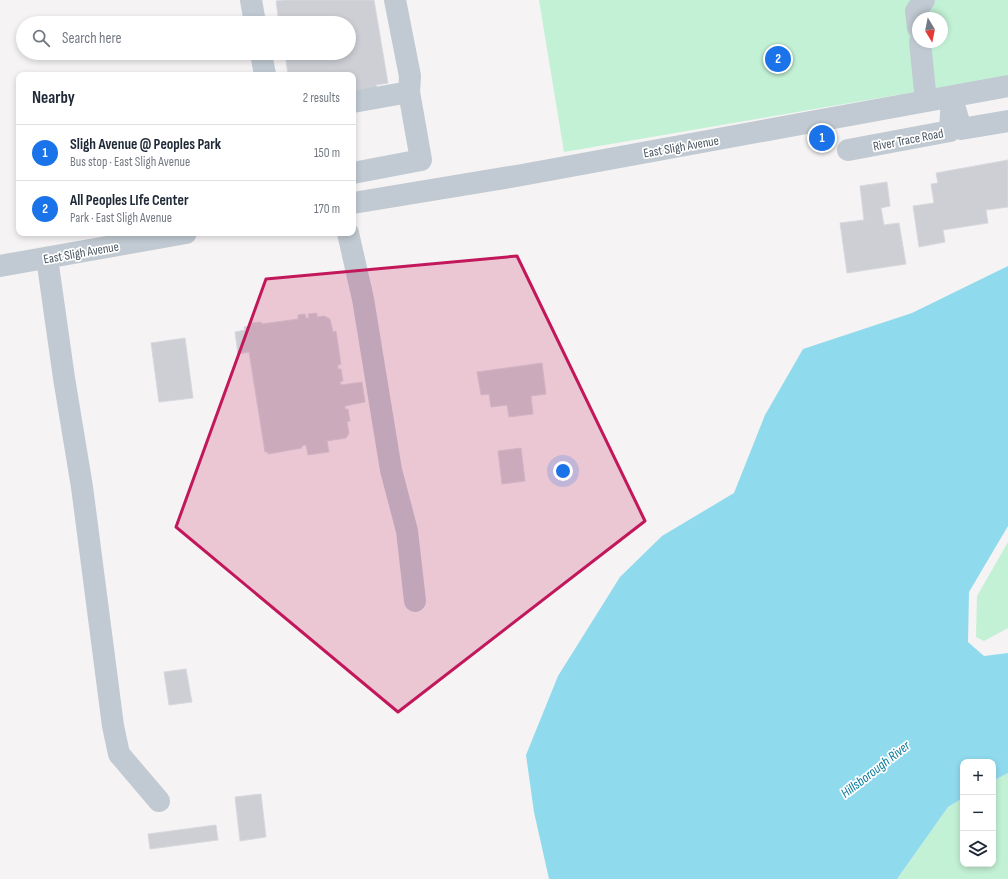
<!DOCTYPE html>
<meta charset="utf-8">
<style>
body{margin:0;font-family:"Sofia Sans Condensed",sans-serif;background:#f2f2f3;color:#1f2937}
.controls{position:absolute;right:12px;bottom:12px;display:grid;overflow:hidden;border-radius:8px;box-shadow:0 2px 6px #0003}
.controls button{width:36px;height:36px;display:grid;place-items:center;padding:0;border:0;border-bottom:1px solid #e0e1e3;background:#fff;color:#1f2937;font:20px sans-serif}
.compass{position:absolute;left:912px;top:12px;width:36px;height:36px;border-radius:50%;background:#fff;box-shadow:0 2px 6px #0003;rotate:170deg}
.you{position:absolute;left:563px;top:471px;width:14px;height:14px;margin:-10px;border:3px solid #fff;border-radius:50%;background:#1a73e8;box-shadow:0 0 0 6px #1a73e833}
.badge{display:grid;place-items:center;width:26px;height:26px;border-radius:50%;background:#1a73e8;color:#fff;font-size:13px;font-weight:700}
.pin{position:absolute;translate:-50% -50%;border:2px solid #fff;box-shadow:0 1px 4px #0006}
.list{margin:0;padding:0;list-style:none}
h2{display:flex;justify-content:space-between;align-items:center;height:52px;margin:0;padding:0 16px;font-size:17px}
h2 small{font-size:13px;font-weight:400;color:#747a83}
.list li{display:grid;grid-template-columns:26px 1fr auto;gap:12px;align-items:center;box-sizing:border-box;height:56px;padding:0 16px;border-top:1px solid #e0e1e3}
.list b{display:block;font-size:15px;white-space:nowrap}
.list p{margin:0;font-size:13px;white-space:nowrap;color:#747a83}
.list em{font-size:13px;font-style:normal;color:#747a83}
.icon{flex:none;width:22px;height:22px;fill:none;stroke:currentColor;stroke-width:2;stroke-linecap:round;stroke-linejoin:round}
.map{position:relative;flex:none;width:1008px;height:879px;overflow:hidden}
.search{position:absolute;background:#fff;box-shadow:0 2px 6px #0003;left:16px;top:16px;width:340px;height:44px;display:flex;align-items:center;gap:10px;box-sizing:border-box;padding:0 14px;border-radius:22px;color:#747a83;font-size:15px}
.panel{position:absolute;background:#fff;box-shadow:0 2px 6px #0003;left:16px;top:72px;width:340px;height:164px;border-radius:8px}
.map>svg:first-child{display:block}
</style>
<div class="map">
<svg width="1008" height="879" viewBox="0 0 1008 879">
<rect width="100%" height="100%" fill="#f5f3f3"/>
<!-- green -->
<path fill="#c3f1d5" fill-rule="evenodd" d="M539 0H1008V76L564 152ZM918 18H942V42H918Z
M1008 542V628L984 641 976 637 977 596Z
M1008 773V879H897L948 807 963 798V864H993V781Z"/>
<!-- water -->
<path fill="#90daee" d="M1008 266V526L969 592 968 642 984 656 1008 653V773L993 781V762H963V798L948 807 897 879H549L534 812 526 755 558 676 620 577 662 536 734 493 765 415 803 349 912 313Z"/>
<!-- building -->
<path fill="#cdcfd5" stroke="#d7d9de" d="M284 0H374L388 83 376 85 378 91 353 96V75H288L285 53H349V23H279L276 1Z
M1008 160V207L986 210 988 223 943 230 945 242 919 247 913 206 934 203 931 184 938 183 936 173Z
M887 182 890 206 881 208 884 225 899 223 906 264 847 273 840 223 864 220 860 186Z
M317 313V317L324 316 330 319 333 332 336 331 341 364 338 365V369H341L343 381 340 382 341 385 362 382 365 402 345 406V409H348L350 421 347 422 349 433 346 438 327 441 329 452 308 455 306 445 301 446 302 448 268 454V452H265L249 352 238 354 235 332 245 330 244 327 251 326V323L261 322 262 324 298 319V315L305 314 306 318H309L308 314Z
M185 338 193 398 159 402 151 343Z
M542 363 546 394 531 396 533 414 509 417 507 405 491 407 489 394 481 395 477 372Z
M521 448 525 481 502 484 498 451Z
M186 669 192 702 169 705 164 672Z
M261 794 266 837 240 841 235 797Z
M216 825 218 840 150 849 148 834Z"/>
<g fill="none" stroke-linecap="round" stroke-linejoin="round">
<!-- minor -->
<path stroke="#c1cad2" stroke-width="22" d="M251 0 255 23
M395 0 410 76 409 92
M918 28 916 11 924 0
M920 42 926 101
M261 53 265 75
M353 102 409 92 421 160 353 173
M954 105 961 129 1008 121
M848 150 950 131 952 97
M353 203 522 175 1008 86
M348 233 363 299 391 470 407 531 415 601
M47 258 64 378 82 487 113 726 119 754 159 801
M0 266 186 233"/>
</g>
<!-- marked area -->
<path fill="#c2185b" fill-opacity="0.2" stroke="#c2185b" stroke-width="3" stroke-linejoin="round" d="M517 256 645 521 398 712 176 527 266 279Z"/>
<g text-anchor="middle" stroke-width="3.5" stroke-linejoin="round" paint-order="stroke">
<!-- street labels -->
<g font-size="13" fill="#4a5661" stroke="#fff">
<text transform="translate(908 139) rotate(-11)" y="5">River Trace Road</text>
<text transform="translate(681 146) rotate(-10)" y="5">East Sligh Avenue</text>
<text transform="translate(81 252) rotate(-10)" y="5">East Sligh Avenue</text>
</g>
<!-- water labels -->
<g font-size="14" font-style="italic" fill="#0c7c9b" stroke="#fff">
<text transform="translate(875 769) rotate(-38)" y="5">Hillsborough River</text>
</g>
</g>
</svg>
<div class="controls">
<button>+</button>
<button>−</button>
<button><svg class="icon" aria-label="layers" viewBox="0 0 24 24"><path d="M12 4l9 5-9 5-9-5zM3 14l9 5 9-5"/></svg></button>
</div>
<svg class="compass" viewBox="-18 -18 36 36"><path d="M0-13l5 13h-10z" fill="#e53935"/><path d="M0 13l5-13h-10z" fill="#747a83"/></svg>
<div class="you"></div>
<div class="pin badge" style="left:822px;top:138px">1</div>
<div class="pin badge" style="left:778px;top:59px">2</div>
<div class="search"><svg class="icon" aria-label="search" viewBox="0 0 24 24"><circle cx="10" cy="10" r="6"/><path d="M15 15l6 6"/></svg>Search here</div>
<section class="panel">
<h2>Nearby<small>2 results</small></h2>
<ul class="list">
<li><span class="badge">1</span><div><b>Sligh Avenue @ Peoples Park</b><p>Bus stop · East Sligh Avenue</p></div><em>150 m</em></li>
<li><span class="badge">2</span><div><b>All Peoples LIfe Center</b><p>Park · East Sligh Avenue</p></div><em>170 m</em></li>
</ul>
</section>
</div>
